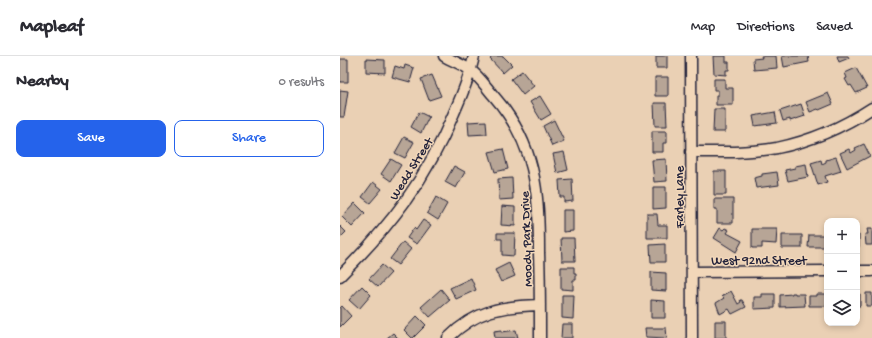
<!DOCTYPE html>
<meta charset="utf-8">
<style>
body{margin:0;font-family:"Gochi Hand",sans-serif;background:#f2f2f3;color:#2b2b33}
.controls{position:absolute;right:12px;bottom:12px;display:grid;overflow:hidden;border-radius:8px;box-shadow:0 2px 6px #0003}
.controls button{width:36px;height:36px;display:grid;place-items:center;padding:0;border:0;border-bottom:1px solid #e1e1e2;background:#fff;color:#2b2b33;font:20px sans-serif}
.list{margin:0;padding:0;list-style:none}
h2{display:flex;justify-content:space-between;align-items:center;height:52px;margin:0;padding:0 16px;font-size:17px}
h2 small{font-size:13px;font-weight:400;color:#7c7c81}
.actions{display:flex;gap:8px;padding:12px 16px}
.actions a{flex:1;padding:9px 0;border:1px solid #2563eb;border-radius:8px;text-align:center;font-size:14px;color:#2563eb}
.actions .main{background:#2563eb;color:#fff}
.icon{flex:none;width:22px;height:22px;fill:none;stroke:currentColor;stroke-width:2;stroke-linecap:round;stroke-linejoin:round}
.map{position:relative;flex:none;width:532px;height:282px;overflow:hidden}
header{display:flex;align-items:center;gap:24px;box-sizing:border-box;height:56px;padding:0 20px;background:#fff;border-bottom:1px solid #e1e1e2}
header strong{font-size:19px}
nav{display:flex;gap:22px;margin-inline-start:auto;font-size:14px}
main{display:flex}
aside{flex:1;background:#fff}
.map>svg:first-child{display:block}
</style>
<header>
<strong>Mapleaf</strong>
<nav><a>Map</a><a>Directions</a><a>Saved</a></nav>
</header>
<main>
<aside>
<h2>Nearby<small>0 results</small></h2>
<ul class="list">
</ul>
<div class="actions"><a class="main">Save</a><a>Share</a></div>
</aside>
<div class="map">
<svg width="532" height="282" viewBox="0 0 532 282">
<rect width="100%" height="100%" fill="#ead0b4"/>
<filter id="ink" filterUnits="userSpaceOnUse"><feTurbulence type="fractalNoise" baseFrequency=".025" numOctaves="2"/><feDisplacementMap in="SourceGraphic" scale="8" xChannelSelector="R" yChannelSelector="G"/><feConvolveMatrix kernelMatrix="1 2 1 2 8 2 1 2 1" color-interpolation-filters="sRGB"/></filter>
<g filter="url(#ink)">
<!-- building -->
<path fill="#b7a596" stroke="#22223b" d="M153 0H163L172 9 163 17 150 3Z
M316 0H327V12H316Z
M373 0H386V6H389V14H386V19L374 18Z
M421 0H436L437 12 414 14 413 3 422 2Z
M442 0H468L469 6 444 11Z
M497 0H508L509 2 499 6Z
M0 3H8V26H0Z
M26 3 45 4V17L26 16Z
M65 9 74 12 70 26 52 21 55 10 64 13Z
M516 12 527 32 516 37 511 29 509 30 505 23 507 22 505 17Z
M182 15 194 30 183 39 171 23Z
M92 19 101 40 89 44 81 23Z
M315 21H328V40H315Z
M374 23H385V32H393V49H376V39H378V34H374Z
M0 34 8 35 4 61H0Z
M488 37 493 48 479 54 478 53 470 56 466 46Z
M200 40 211 58 201 64 190 46Z
M314 47H326L327 70H315Z
M461 48 465 60 450 65V63L443 65 440 55Z
M374 53H385V76H373Z
M79 56 89 61 81 77 71 71Z
M435 56 437 67 415 70 413 60Z
M214 64 224 85 212 90 203 70Z
M146 65 147 78 129 79 128 66Z
M312 75H327V87H323V96H312Z
M64 81 74 86 65 102 55 97Z
M524 88 530 100 507 112 500 97 509 93 511 97 516 94 515 92Z
M163 93 168 113 155 116 149 96Z
M224 96 228 114 217 117 213 98Z
M496 101 501 115 485 120 487 126 478 129 471 107 481 104 482 108 486 106V104Z
M51 103 61 109 51 125 41 118Z
M326 103 327 125 314 126 312 104Z
M466 108 468 121 448 125 445 114 455 112V110Z
M114 110 125 116 116 132 105 126Z
M374 115H386V139H374Z
M437 116 439 129 416 132 414 122 422 120V118Z
M172 122 173 143 159 144 158 123Z
M232 123 233 145 224 146V141H220L219 124Z
M33 126 42 133 30 147 22 141Z
M313 131H326V152L313 153Z
M96 141 107 148 98 164 87 157Z
M374 143H393V167H377V153H374Z
M15 147 25 157 12 171 2 161Z
M162 150 175 151V170L161 169Z
M223 154H233V175L223 176Z
M307 158H317L318 169H327V182H307Z
M83 164 91 169 77 188 67 182 74 172 76 174Z
M0 170 6 176 0 182Z
M380 172 383 174 385 172 389 174 387 177 402 185 396 196 374 182Z
M412 173H437L436 188 422 187V192H412Z
M527 173H532V189H526L525 178H528Z
M157 177H175L174 200 162 199V183H157Z
M442 179H462V192H442Z
M469 179H487V191H468Z
M517 179H519V191H517Z
M221 182H234L235 205H222Z
M63 186 71 193 58 209 50 203Z
M325 188V206H311L310 189Z
M169 207 175 220 161 226 155 214Z
M42 209 51 217 38 231 29 223Z
M221 211H234V217H236V224H233V234L221 233Z
M311 216 326 217V235L311 234Z
M131 222 136 234 116 243 110 232Z
M22 230 31 239 19 253 9 244Z
M101 233 110 244 90 261 81 251Z
M391 235 398 248 401 246 400 244H402L406 251 392 258 389 253 380 258 376 247 384 242 382 240Z
M452 237H455V238H464L465 250 440 251V239L452 238Z
M526 237H532V250H526Z
M422 238H435V252L414 253V241H422Z
M477 238H487V250H469V240H477Z
M517 238H520V250H517Z
M222 239H234L233 263 222 262Z
M311 244 325 245V262H311Z
M2 250 11 260 0 271V252Z
M77 260 86 269 73 282H72L64 274Z
M375 265H386V282H375Z
M222 268H232V282H221Z
M305 272H326L327 282 306 281Z
M162 274V276L176 274 178 282H155L154 275Z
M53 277 58 282H47Z"/>
<g fill="none" stroke-linecap="round" stroke-linejoin="round">
<defs>
<path id="street" d="M104 0C112 5 122 8 130 14 139 20 146 31 153 39 196 88 199 134 199 197 200 225 200 254 200 282
M351 0 352 282
M351 96C380 96 409 97 437 92 471 85 503 71 532 52
M517 215H532
M352 216 487 215
M0 220C51 169 86 124 114 57 122 39 130 20 134 0
M108 282C136 254 162 250 200 249"/>
</defs>
<!-- street casing -->
<use href="#street" stroke="#22223b" stroke-width="13"/>
<!-- street -->
<use href="#street" stroke="#f2d7b9" stroke-width="10"/>
</g>
</g>
<g text-anchor="middle" stroke-width="3" stroke-linejoin="round" paint-order="stroke">
<!-- street labels -->
<g font-size="13" fill="#22223b" stroke="#f2d7b9">
<text transform="translate(70 112) rotate(-58)" y="5">Wedd Street</text>
<text transform="translate(338 141) rotate(-90)" y="5">Farley Lane</text>
<text transform="translate(185 183) rotate(-92)" y="5">Moody Park Drive</text>
<text x="419" y="208">West 92nd Street</text>
</g>
</g>
</svg>
<div class="controls">
<button>+</button>
<button>−</button>
<button><svg class="icon" aria-label="layers" viewBox="0 0 24 24"><path d="M12 4l9 5-9 5-9-5zM3 14l9 5 9-5"/></svg></button>
</div>
</div>
</main>
